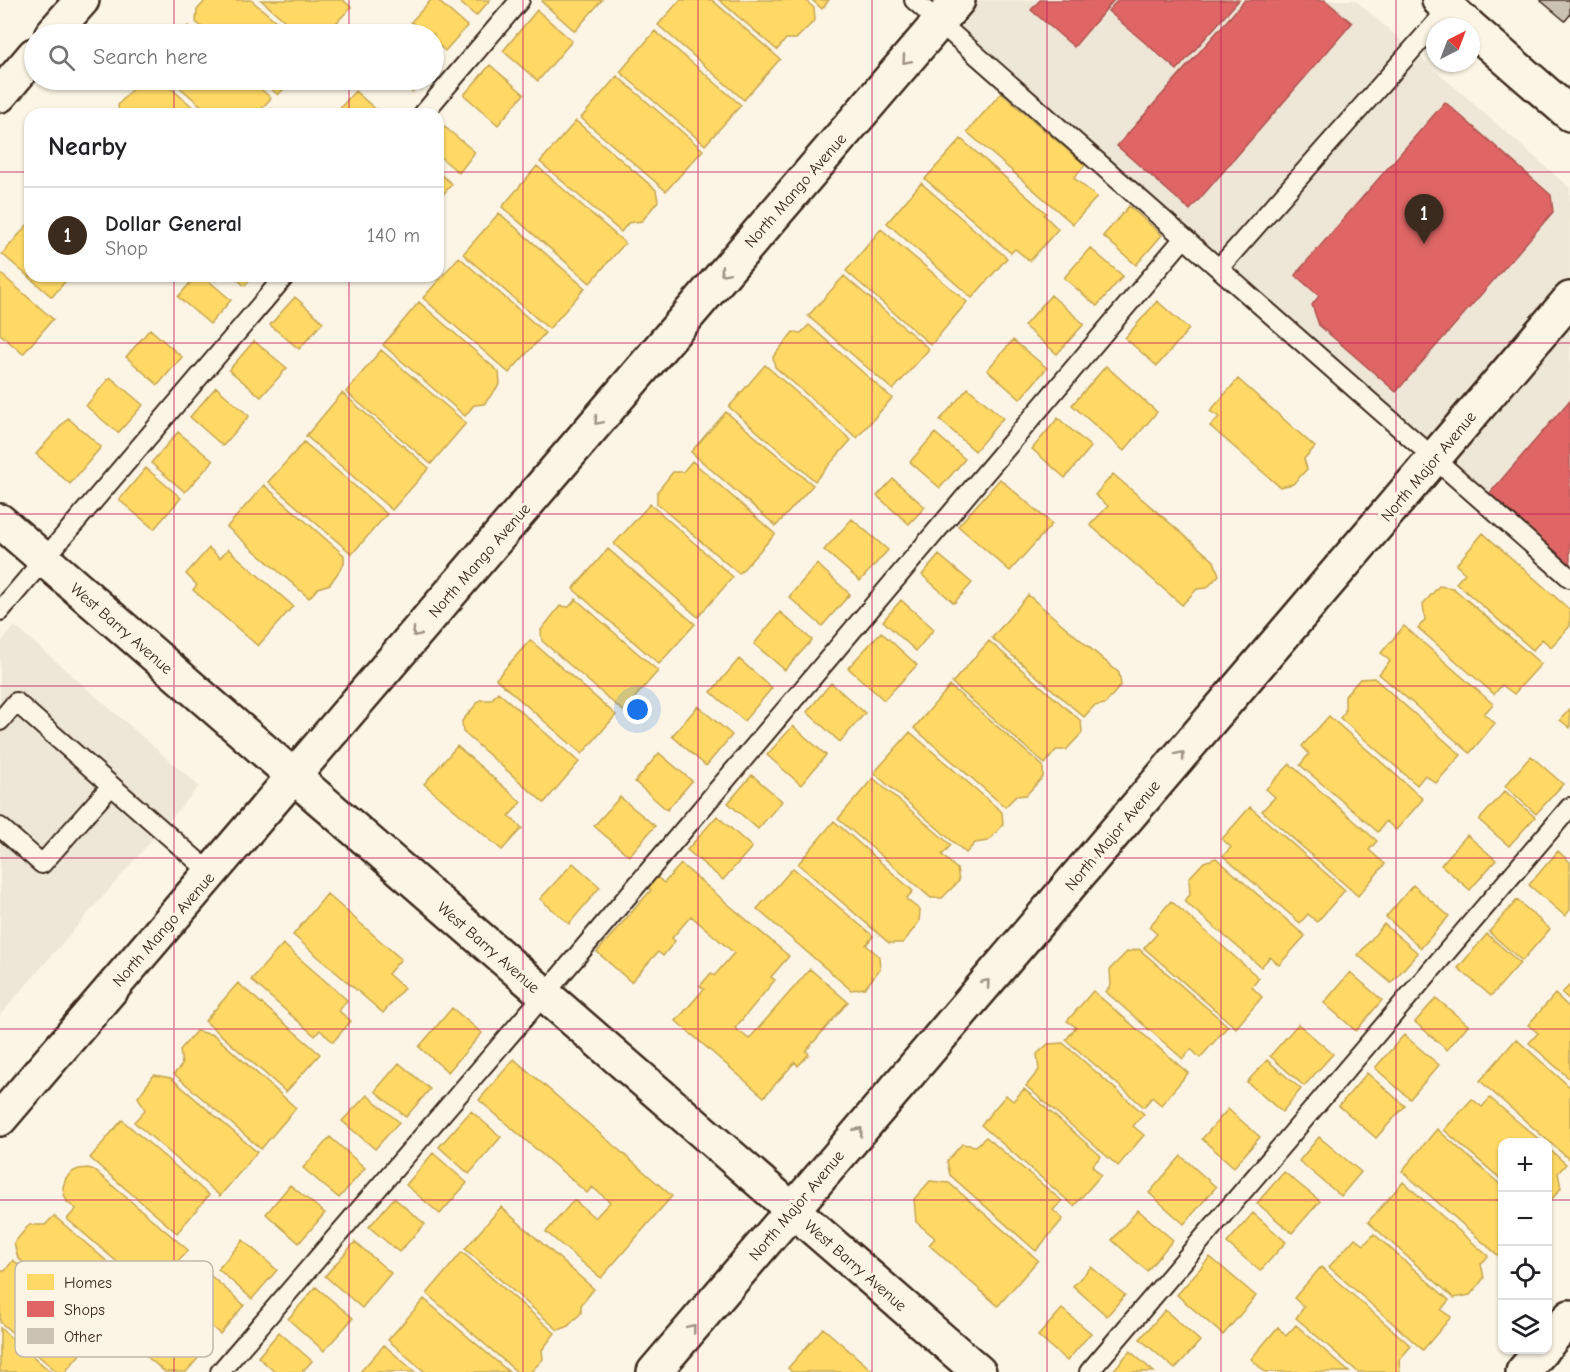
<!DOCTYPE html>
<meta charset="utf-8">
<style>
body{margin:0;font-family:"Comic Neue",sans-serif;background:#f6f6f6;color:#202124}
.controls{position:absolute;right:18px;bottom:18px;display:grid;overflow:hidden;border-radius:12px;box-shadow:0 2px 4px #0004}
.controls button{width:54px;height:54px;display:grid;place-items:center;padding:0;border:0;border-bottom:2px solid #e0e0e0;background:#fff;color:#202124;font:30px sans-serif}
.compass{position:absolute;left:1426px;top:18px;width:54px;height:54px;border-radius:50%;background:#fff;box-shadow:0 2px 4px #0004;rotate:42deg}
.you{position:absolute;left:638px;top:710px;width:21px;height:21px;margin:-15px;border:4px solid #fff;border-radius:50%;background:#1a73e8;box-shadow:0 0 0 9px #1a73e833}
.badge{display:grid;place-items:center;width:39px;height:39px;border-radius:50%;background:#3b2a1e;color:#fff;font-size:20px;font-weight:700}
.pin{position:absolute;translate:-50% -50px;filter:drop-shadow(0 2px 3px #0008)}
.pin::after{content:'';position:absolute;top:32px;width:21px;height:18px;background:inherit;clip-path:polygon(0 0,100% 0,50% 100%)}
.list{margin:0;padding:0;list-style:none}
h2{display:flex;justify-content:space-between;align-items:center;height:78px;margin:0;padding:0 24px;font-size:26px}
h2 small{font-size:20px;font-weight:400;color:#757577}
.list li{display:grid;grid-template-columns:39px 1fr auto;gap:18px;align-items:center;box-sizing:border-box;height:96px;padding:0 24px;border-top:2px solid #e0e0e0}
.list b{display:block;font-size:22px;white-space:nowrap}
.list p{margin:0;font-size:20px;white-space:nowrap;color:#757577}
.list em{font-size:20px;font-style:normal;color:#757577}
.icon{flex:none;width:33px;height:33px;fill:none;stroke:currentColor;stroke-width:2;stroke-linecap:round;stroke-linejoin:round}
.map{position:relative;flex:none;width:1570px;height:1372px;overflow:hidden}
.search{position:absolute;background:#fff;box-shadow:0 2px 4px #0004;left:24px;top:24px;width:420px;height:66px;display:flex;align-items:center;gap:15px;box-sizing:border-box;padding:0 21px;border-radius:33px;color:#757577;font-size:22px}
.panel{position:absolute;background:#fff;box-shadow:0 2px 4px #0004;left:24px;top:108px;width:420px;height:174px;border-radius:18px}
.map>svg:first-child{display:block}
</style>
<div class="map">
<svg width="1570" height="1372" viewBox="0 0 1570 1372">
<rect width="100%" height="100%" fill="#fcf5e5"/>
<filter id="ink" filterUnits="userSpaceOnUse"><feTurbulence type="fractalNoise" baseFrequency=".0167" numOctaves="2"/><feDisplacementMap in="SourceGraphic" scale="12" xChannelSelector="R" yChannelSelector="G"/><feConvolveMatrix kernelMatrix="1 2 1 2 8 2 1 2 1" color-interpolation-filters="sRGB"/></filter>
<g filter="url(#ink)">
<!-- built -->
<path fill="#eee6d6" d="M920 0H1355L1570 188V576Z
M15 626 199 786 0 1015V643Z"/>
<!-- homes -->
<path fill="#ffd966" stroke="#c4a450" stroke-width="1.5" d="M206 0H251L291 34H210L196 22 197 10Z
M261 0H343L351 7 326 34H300Z
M431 0H437L467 26 445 51 434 41V34H426L411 22Z
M457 0H490L476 16Z
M543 0H602L575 31 542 2Z
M680 0H712L780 59 744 100 658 25Z
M719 0H805L814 8 815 20 796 39H786L777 50Z
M812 0H829L822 9Z
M537 10 572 41 538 81 503 51Z
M188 26 198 34H180Z
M655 31 741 105 705 145 620 72Z
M490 65 524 94 498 125 464 95Z
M617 76 703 150 666 191 581 118Z
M149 80H161L201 114H119L118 105 135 86 144 84Z
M171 80H250L271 98 257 114H211Z
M261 80H292L278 95Z
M397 80H424L412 92Z
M355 91 381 114H335Z
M1001 93 1085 165 1074 178 1097 197 1073 224 967 132Z
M576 121 656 190 658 201 642 221 628 223 621 232 540 162Z
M441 124 475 152 459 173 438 155V128Z
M961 139 1046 213 1044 215 1058 229 1030 261 1015 249 1011 253 925 179Z
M537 166 625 243 590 283 502 207Z
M438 172 452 184 438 200Z
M921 183 1007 258 972 298 887 223Z
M1129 206 1162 235 1136 265 1103 236Z
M499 213 585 288 549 329 463 254Z
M30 222V276H70L52 297 2 254Z
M881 229 967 302 931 345 846 271Z
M1090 248 1123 276 1097 306 1064 278Z
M459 257 545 333 509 373 423 298Z
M0 273 53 319 23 354 0 334Z
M196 276H203L231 300 210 324 178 297Z
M233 276H253L245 286Z
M844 276 929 349 893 390 808 316Z
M1051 295 1084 324 1057 354 1024 326Z
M295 297 323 322 299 349 270 325Z
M1157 301 1189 329 1157 366 1125 338Z
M419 302 499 372 500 384 484 404 474 405 465 416 383 345Z
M809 325 892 398 857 438 775 367 773 357 793 332 801 333Z
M150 329 182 357 158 385 126 357Z
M1013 340 1047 368 1020 399 987 370Z
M254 341 287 368 261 397 229 370Z
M381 350 466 423 431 464 346 392Z
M765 365 851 440 815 481 729 407Z
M1106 366 1157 412 1124 451 1072 405Z
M110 377 143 405 118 433 86 406Z
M1238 379 1315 447 1304 459 1307 469 1293 484 1280 487 1210 426 1219 417 1210 411Z
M216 387 249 416 223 446 190 417Z
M968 388 1003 418 975 451 940 420Z
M342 393 429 468 392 510 306 436Z
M726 412 813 485 776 526 691 452Z
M68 418 101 447 70 484 36 454Z
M1058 418 1091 447 1065 478 1032 449Z
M178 432 213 461 185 492 151 463Z
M935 433 965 459 940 488 910 462Z
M304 442 387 514 352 554 268 482Z
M692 461 775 534 739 574 657 504V492L673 472H683Z
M146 468 181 498 154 529 119 500Z
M1113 474 1214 561 1219 575 1207 588 1197 589 1182 605 1090 525 1108 506 1095 495Z
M893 479 925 507 909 524 877 496Z
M1000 479 1052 524 1010 571 958 526Z
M264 485 344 555V564L330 584 318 588 309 598 227 527Z
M650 504 733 577 698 617 614 544Z
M852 519 888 550 860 581 824 550Z
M1483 533 1570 610V626L1551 647 1542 639 1533 650 1456 583 1465 573 1456 565Z
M209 548 220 558 228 549 293 606 258 646 193 590 197 585 186 574Z
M608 549 695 624 659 664 573 589Z
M939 555 972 583 954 603 922 575Z
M817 564 850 594 822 626 789 597Z
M1439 586 1453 588 1541 664 1514 694 1502 685 1494 694 1418 628 1425 620 1423 604Z
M1028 595 1119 673 1121 685 1105 704 1094 706 1084 717 992 638Z
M576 599 658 671 623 711 542 641 541 630 560 606 569 607Z
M901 600 934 629 916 651 883 621Z
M780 612 812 640 785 670 754 644Z
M1404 626 1493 704 1484 714 1495 723 1470 753 1379 674 1390 661 1381 653Z
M881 632 917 665 884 700 848 668Z
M530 640 616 715 582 754 496 679Z
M989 641 1081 721 1082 733 1066 750H1056L1045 764 952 683Z
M739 659 772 688 744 721 711 692Z
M1374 678 1461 755 1436 783 1425 775 1417 785 1340 718 1345 712V696L1360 679Z
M831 683 865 713 840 742 807 712Z
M950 686 1043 766V777L1026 795 1016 796 1005 807 914 728Z
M498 692 579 762 544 803 463 732 462 721 480 700H491Z
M698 706 732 735 706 766 672 736Z
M1570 709V728L1560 720Z
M1329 716 1423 799 1396 830 1386 821 1378 832 1300 765 1309 754 1302 746Z
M793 726 826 755 801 785 767 755Z
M910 732 1002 812 1003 825 988 841 975 843 966 853 874 773Z
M457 746 521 802 509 816 522 828 502 850 424 784Z
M659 753 692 781 667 810 635 782Z
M1531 756 1563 784 1536 814 1505 786Z
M1290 764 1377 841 1369 850 1385 864 1358 896 1262 811 1275 797 1266 789Z
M752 775 782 801 758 829 728 803Z
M873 778 951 845 942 855 957 869 959 881 942 898H931L838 819Z
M1505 791 1535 817 1509 846 1479 820Z
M620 797 655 826 629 856 594 826Z
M1250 807 1345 890 1317 922 1308 914 1300 923 1223 856 1231 847 1222 839Z
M717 816 752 847 723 880 687 850Z
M834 821 913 891 906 899 920 910 919 922 903 943H889L798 864Z
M1467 835 1496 860 1470 890 1441 865Z
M1558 851 1570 862V910L1565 916 1529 885Z
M1216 858 1305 936 1279 965 1270 957 1261 967 1184 901 1190 895 1189 878 1204 862Z
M573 863 600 887 569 924 540 899Z
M681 864 789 956 771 977 775 980 735 1028 749 1039 810 969 848 1002 806 1051 809 1054 798 1066 795 1062 764 1097 676 1021 704 989 700 986 711 973 714 976 734 953 691 916 672 938 675 941 663 956 658 952 631 982 597 952 651 890 648 887 657 877 664 883Z
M793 868 873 936 866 945 879 956 880 969 865 988 851 990 757 909Z
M1413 885 1449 916 1421 948 1386 917Z
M327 894 401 959 388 974 404 988 383 1013 293 935Z
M1517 900 1550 929 1522 961 1489 932Z
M1171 901 1259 978 1252 987 1262 997 1236 1028 1144 948 1157 934 1149 927Z
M1384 924 1418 953 1391 983 1358 955Z
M1487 934 1520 963 1491 996 1458 968Z
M283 944 347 1000 339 1011 351 1021 333 1042 320 1030 315 1036 251 980Z
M1139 949 1228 1026 1200 1058 1191 1049 1183 1059 1106 992 1111 985 1110 969 1127 952Z
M1350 972 1382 1000 1356 1031 1324 1003Z
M238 983 320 1054 286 1092 205 1021Z
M1570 985V1000L1562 993Z
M1093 991 1188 1073 1161 1105 1152 1097 1144 1107 1066 1040 1076 1027 1067 1021Z
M1555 994 1570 1008V1079L1529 1043 1538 1033 1528 1025Z
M1436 998 1468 1025 1447 1050 1415 1022Z
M452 1008 482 1033 448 1072 419 1047Z
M1298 1024 1333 1054 1304 1086 1270 1056Z
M196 1031 214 1035 296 1108 261 1149 174 1074 182 1065 180 1050Z
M1404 1035 1439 1065 1410 1099 1375 1068Z
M1516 1039 1570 1087V1160L1480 1081Z
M1063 1043 1144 1114 1133 1126 1144 1135 1118 1166 1026 1086 1039 1070 1037 1054 1048 1044Z
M514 1059 672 1196 601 1278 546 1232 574 1200 595 1218 610 1202 592 1187 587 1193 479 1100Z
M1267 1060 1301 1089 1282 1112 1247 1082Z
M399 1063 430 1089 406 1117 375 1091Z
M1367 1073 1405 1106 1376 1138 1339 1106Z
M154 1075 171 1078 257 1152 220 1196 134 1122 145 1110 138 1097Z
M1024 1089 1101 1156 1092 1166 1101 1175 1074 1206 981 1125 1006 1095 1013 1101Z
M367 1095 399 1122 375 1149 342 1121Z
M1490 1098 1542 1142H1502V1180L1444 1130 1472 1099 1482 1107Z
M1228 1109 1260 1137 1234 1167 1202 1139Z
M471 1111 501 1137 469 1174 439 1147Z
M122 1120 209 1195 177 1233 90 1158Z
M1437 1129 1502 1186 1501 1258 1402 1171Z
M330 1137 365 1168 339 1198 303 1168Z
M986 1137 1062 1201 1053 1210 1063 1219 1036 1251 950 1175 947 1161 962 1144 976 1146Z
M1319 1137 1361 1172 1341 1196 1299 1161Z
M1548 1148 1566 1164 1558 1173 1561 1188 1548 1204Z
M433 1153 467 1183 440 1214 406 1185Z
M1181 1156 1216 1187 1184 1224 1149 1193Z
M88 1168 94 1170 188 1250 151 1291 67 1219 76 1209 67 1202 64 1194 63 1187 66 1178 72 1172 79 1169Z
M1284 1172 1320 1201 1292 1233 1257 1203Z
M930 1181 949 1183 1038 1260 998 1306 929 1245 935 1238 916 1222 914 1199Z
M1403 1182 1488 1256 1481 1264 1484 1278 1470 1295 1454 1298 1368 1222Z
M290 1185 325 1213 299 1243 266 1214Z
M394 1198 425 1224 399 1252 369 1227Z
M501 1207 594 1289 581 1305V1313L567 1327 558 1330 465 1249Z
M1138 1210 1173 1240 1147 1271 1112 1240Z
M1253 1213 1286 1242 1260 1271 1227 1243Z
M54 1216 137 1287 100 1329 18 1258 14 1243 29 1225H45Z
M1374 1234 1449 1300 1441 1310 1451 1317 1423 1350 1329 1267 1355 1238 1364 1245Z
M243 1240 277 1270 252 1299 218 1269Z
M355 1242 391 1273 362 1308 325 1276Z
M462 1252 555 1333 542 1350 543 1359 531 1372H517L427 1294Z
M1210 1257 1256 1296 1223 1335 1177 1295Z
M13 1260 98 1333 65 1372H57L0 1322V1271H5Z
M1091 1267 1125 1295 1107 1316 1073 1286Z
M1321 1267 1411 1346 1399 1360 1400 1372H1358L1296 1318 1304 1307 1294 1298Z
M211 1276 244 1305 220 1334 186 1305Z
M316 1287 353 1318 324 1351 288 1319Z
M424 1299 509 1372H425L388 1340Z
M1062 1309 1091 1333 1067 1361 1038 1336Z
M1165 1310 1200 1341 1175 1369 1140 1339Z
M173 1320 206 1349 186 1372H165L144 1354Z
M1296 1325 1349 1372H1265L1251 1359 1278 1327 1286 1336Z
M0 1328 51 1372H0Z
M823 1328 874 1372H792L788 1368Z
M279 1332 312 1361 302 1372H275L258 1357Z
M384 1345 415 1372H360Z
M1130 1351 1154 1372H1112Z"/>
<!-- shops -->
<path fill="#e06666" stroke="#ae5450" stroke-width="1.5" d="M1040 0H1114L1074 47 1031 10Z
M1118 0H1239L1177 70 1108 11Z
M1245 0H1325L1352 23 1190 210 1117 146Z
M1445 102 1551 195 1553 212 1396 392 1319 325 1312 305 1319 296 1295 275Z
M1570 400V564L1489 494Z"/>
<!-- building -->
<path fill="#ccc2b3" stroke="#3b2a1e" stroke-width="1.5" d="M1540 0H1570V15L1565 21Z"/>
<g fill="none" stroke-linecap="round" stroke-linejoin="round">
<defs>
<path id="lane" d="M914 0 1570 578
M423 114 520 0
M1219 268 1449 8
M0 611 285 276
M0 721 16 702 211 873
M0 827 42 864 111 786
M220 1372 544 995 1184 238
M1089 1372 1570 807"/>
<path id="street" d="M52 34 82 0
M0 95 34 55
M0 521 979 1372
M0 1119 958 0
M1548 1343 1570 1317
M654 1372 1570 299
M1523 1372 1542 1350"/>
<path id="secondary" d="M1439 0 1470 27
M1471 28 1570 114"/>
</defs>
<!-- lane casing -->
<use href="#lane" stroke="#3b2a1e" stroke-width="22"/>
<!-- street casing -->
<use href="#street" stroke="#3b2a1e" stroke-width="38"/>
<!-- secondary casing -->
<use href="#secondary" stroke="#3b2a1e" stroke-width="38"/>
<!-- lane -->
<use href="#lane" stroke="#fcf5e5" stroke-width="18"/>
<!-- street -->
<use href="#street" stroke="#fcf5e5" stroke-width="33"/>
<!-- secondary -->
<use href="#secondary" stroke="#fcf5e5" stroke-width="33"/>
</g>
<!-- one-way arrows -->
<defs><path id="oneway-chevron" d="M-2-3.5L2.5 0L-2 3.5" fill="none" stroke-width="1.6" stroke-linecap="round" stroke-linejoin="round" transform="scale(1.5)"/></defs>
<g stroke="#9c9082">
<use href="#oneway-chevron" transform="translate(906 60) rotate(131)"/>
<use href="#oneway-chevron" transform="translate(724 272) rotate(131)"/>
<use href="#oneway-chevron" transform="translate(598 421) rotate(131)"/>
<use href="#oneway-chevron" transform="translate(416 633) rotate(131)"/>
<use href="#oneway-chevron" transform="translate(1181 755) rotate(-50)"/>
<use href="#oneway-chevron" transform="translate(986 983) rotate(-50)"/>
<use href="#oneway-chevron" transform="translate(859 1131) rotate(-50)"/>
<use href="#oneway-chevron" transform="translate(692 1328) rotate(-50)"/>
</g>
</g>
<!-- grid -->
<path fill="none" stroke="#c2185b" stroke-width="1.5" stroke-opacity="0.55" d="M174 0V34M349 0V34M523 0V1372M698 0V1372M872 0V1372M1047 0V1372M1221 0V1372M1396 0V1372M174 80V114M349 80V114M0 172H30M438 172H1570M174 276V1372M349 276V1372M0 343H1570M0 514H1570M0 686H1570M0 858H1570M0 1029H1570M0 1200H1502M1548 1200H1570"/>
<g text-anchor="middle" stroke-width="6" stroke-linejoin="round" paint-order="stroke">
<!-- street labels -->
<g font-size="16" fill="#3b2a1e" stroke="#fcf5e5">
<text transform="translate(795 190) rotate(-49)" y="6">North Mango Avenue</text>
<text transform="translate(1428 466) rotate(-50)" y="6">North Major Avenue</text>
<text transform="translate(479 560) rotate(-49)" y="6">North Mango Avenue</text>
<text transform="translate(122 628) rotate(41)" y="6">West Barry Avenue</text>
<text transform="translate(1112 835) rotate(-50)" y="6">North Major Avenue</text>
<text transform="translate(163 929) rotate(-49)" y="6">North Mango Avenue</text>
<text transform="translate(489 947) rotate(41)" y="6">West Barry Avenue</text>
<text transform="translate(796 1205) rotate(-50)" y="6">North Major Avenue</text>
<text transform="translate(856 1265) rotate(41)" y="6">West Barry Avenue</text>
</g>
</g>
<!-- legend -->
<rect x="15" y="1261" width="198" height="96" rx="9" fill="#fcf5e5" stroke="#c2b8a9" stroke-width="1.5"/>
<rect x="27" y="1274" width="27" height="16" fill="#ffd966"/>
<rect x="27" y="1301" width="27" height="16" fill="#e06666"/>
<rect x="27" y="1328" width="27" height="16" fill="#ccc2b3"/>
<g font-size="16" fill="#3b2a1e">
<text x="64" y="1288">Homes</text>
<text x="64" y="1315">Shops</text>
<text x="64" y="1342">Other</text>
</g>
</svg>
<div class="controls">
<button>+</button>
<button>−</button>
<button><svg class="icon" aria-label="locate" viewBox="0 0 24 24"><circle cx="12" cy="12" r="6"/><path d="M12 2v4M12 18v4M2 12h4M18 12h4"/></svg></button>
<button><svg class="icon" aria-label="layers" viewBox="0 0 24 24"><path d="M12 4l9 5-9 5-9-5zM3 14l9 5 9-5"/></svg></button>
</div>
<svg class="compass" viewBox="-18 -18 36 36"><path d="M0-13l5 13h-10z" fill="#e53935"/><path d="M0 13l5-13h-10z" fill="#757577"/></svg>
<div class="you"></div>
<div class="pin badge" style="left:1424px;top:244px">1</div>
<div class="search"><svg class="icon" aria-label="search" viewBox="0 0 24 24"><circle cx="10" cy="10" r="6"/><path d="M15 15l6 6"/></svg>Search here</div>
<section class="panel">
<h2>Nearby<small></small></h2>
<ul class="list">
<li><span class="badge">1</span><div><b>Dollar General</b><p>Shop</p></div><em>140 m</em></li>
</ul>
</section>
</div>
